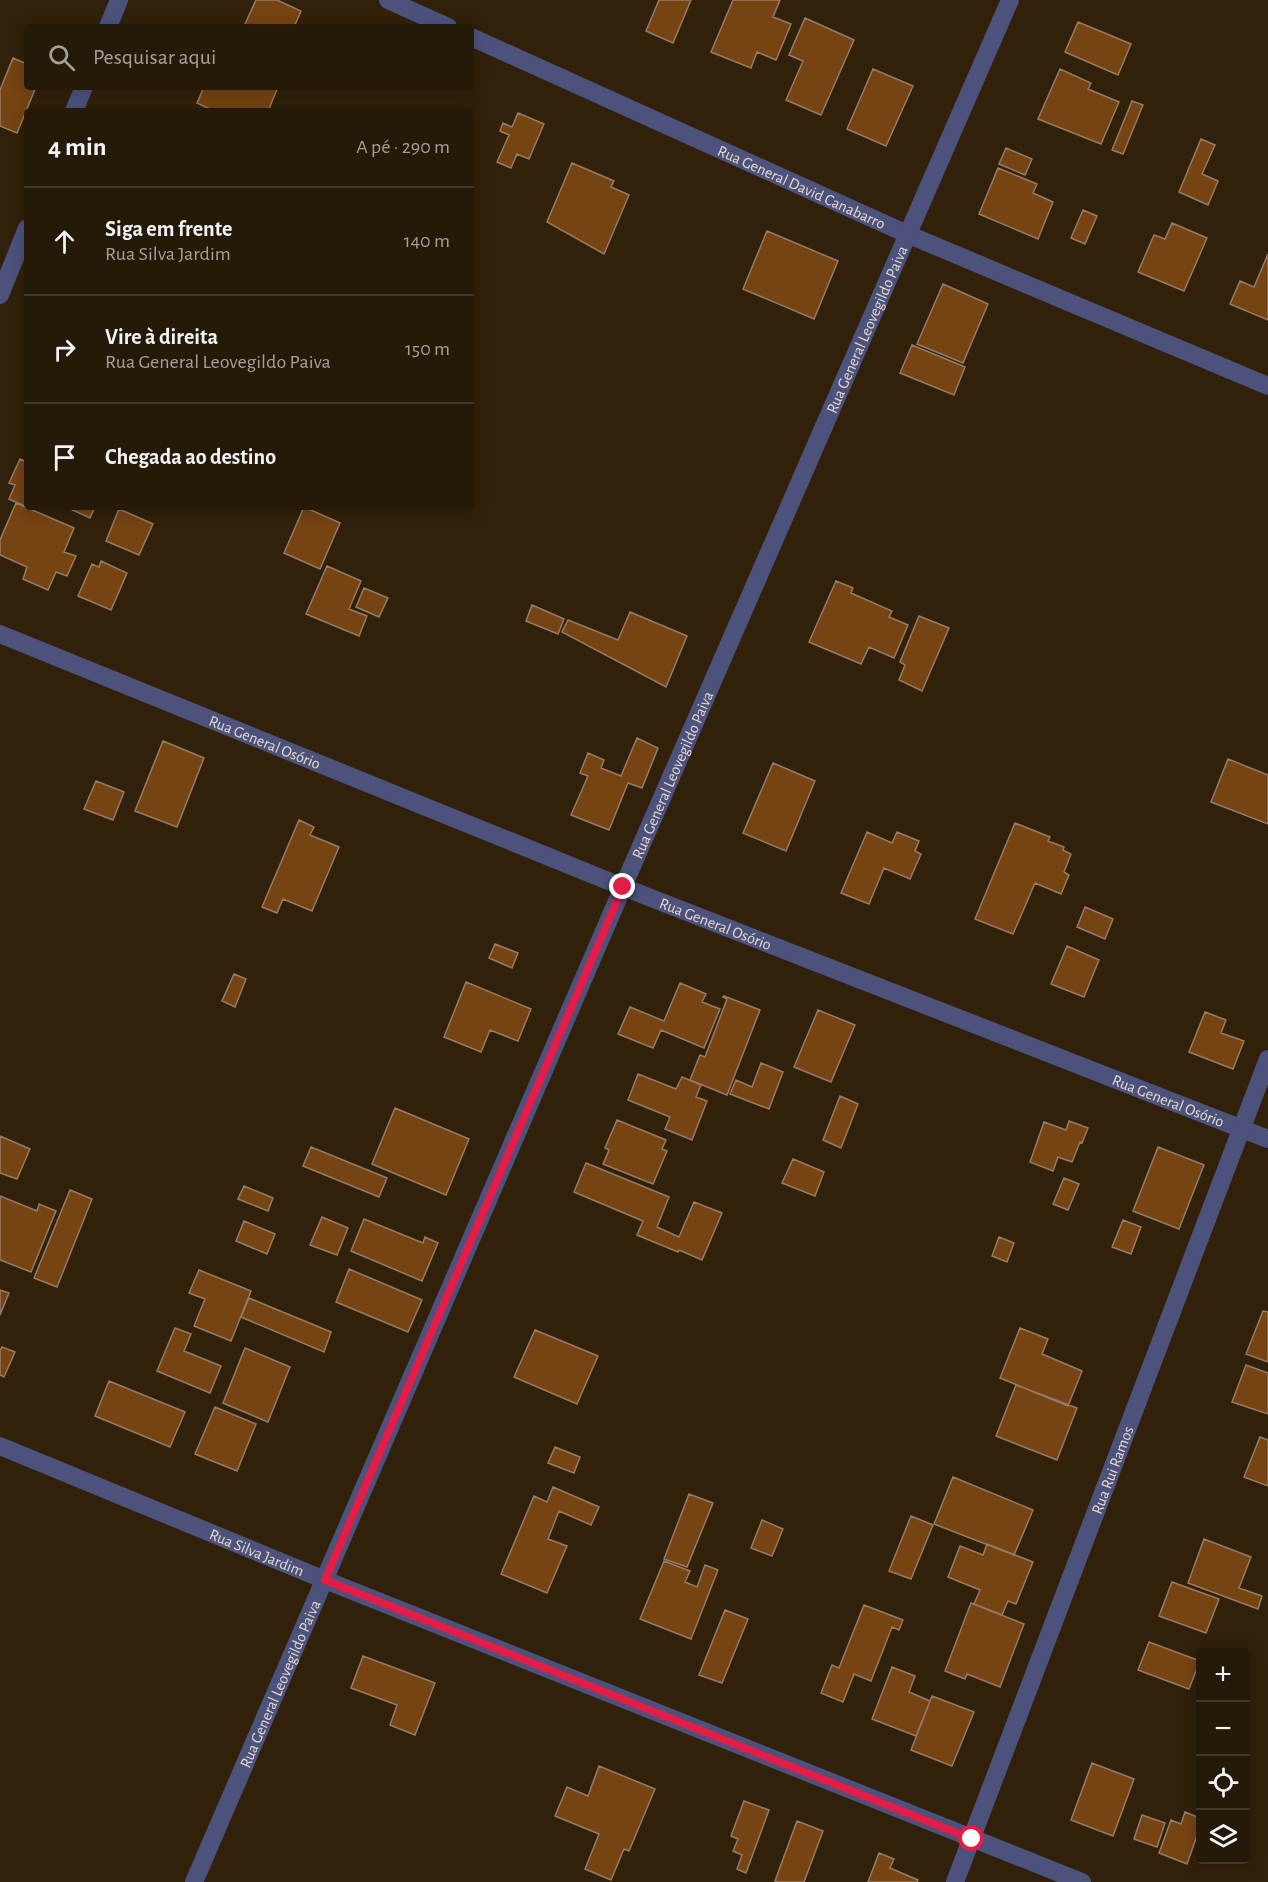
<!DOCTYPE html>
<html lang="pt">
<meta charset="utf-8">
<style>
body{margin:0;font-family:"Alegreya Sans",sans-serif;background:#2d2212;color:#f1f3f6}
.controls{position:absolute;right:18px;bottom:18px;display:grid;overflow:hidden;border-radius:6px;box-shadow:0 3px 15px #0003}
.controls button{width:54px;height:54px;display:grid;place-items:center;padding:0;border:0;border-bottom:2px solid #423829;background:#251908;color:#f1f3f6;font:30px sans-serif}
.stop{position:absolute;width:18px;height:18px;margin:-14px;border:4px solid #e11d48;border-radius:50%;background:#fff}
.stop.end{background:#e11d48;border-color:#fff;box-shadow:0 2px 6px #0008}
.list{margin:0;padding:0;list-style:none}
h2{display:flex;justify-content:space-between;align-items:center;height:78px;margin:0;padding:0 24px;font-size:26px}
h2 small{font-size:20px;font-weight:400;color:#a3a09c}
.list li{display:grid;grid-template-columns:39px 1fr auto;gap:18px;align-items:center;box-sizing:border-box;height:108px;padding:0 24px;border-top:2px solid #423829}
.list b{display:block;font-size:22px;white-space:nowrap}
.list p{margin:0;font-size:20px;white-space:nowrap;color:#a3a09c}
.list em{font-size:20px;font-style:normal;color:#a3a09c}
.icon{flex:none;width:33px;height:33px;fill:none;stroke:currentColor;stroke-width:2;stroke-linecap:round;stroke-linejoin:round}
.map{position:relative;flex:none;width:1268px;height:1882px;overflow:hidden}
.search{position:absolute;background:#251908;box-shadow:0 3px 15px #0003;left:24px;top:24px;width:450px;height:66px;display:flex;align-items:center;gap:15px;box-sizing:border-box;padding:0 21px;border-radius:6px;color:#a3a09c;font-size:22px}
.panel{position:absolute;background:#251908;box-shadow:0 3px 15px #0003;left:24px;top:108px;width:450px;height:402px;border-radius:6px}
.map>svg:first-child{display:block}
</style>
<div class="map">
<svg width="1268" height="1882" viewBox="0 0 1268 1882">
<rect width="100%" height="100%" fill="#31210a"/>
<!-- building -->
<path fill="#764313" stroke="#967c68" stroke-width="1.5" d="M256 0H277L301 11 294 27H252L245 24Z
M659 0H691L673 43 646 31Z
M733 0H780L773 17 791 24 776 60 757 52 751 68 711 52Z
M805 18 854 40 821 115 786 100 803 61 789 55Z
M1078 22 1131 44 1118 75 1065 52Z
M13 58 27 64V87H36L17 133 0 126V90Z
M873 69 913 86 886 146 847 129Z
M1060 69 1091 83 1088 89 1119 102 1101 144 1038 119Z
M204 87H278L268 111H214L197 103Z
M1132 101 1143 105 1123 154 1112 150Z
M518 113 544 124 529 159 517 154 511 168 497 162 509 135 500 131 503 123 512 127Z
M1201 139 1215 145 1202 174 1218 181 1208 205 1179 192Z
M1006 148 1032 159 1025 175 999 164Z
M572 163 614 181 611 187 629 195 604 254 547 222Z
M998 168 1037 184 1033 193 1053 202 1038 239 979 214Z
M1083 210 1097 216 1085 244 1071 238Z
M1172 223 1207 238 1184 291 1138 272 1154 235 1165 239Z
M767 231 838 261 814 319 743 289Z
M1268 254V320L1230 304 1240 281 1254 287Z
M943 284 988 304 963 363 917 344Z
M912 345 965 367 954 395 900 373Z
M20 459 27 462V507L9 499 15 485 9 483Z
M16 503 74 528 64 552 76 556 67 576 56 572 48 590 23 579 27 567 0 555V540Z
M66 507H95L90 518Z
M304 507 340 523 320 569 284 553Z
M119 509 153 524 139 555 106 541Z
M101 561 127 573 111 610 78 596 92 564 99 567Z
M327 566 361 581 349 609 367 616 359 636 306 614Z
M836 581 853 588 851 593 892 611 889 617 908 625 894 658 869 647 861 664 809 642Z
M364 588 388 598 379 617 356 607Z
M532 605 564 619 558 634 526 621Z
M630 612 687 636 666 687 562 632 568 620 618 640Z
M919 616 949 628 922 691 899 680 905 665 900 662Z
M637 738 658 748 642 788 628 783 609 830 571 815 588 776 580 773 588 753 604 760 601 768 621 776Z
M163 741 204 758 177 827 135 811Z
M1228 759 1268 775V824L1211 802Z
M773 763 815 781 786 851 743 833Z
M96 781 124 792 113 820 84 809Z
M299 820 314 827 310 835 339 847 312 911 283 899 277 913 262 907Z
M1015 823 1050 837 1048 841 1064 847 1063 850 1071 854 1064 872 1069 875 1061 894 1035 883 1013 934 975 919Z
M867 832 892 843 897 832 919 841 915 851 921 854 910 879 884 868 869 904 841 893Z
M1085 907 1113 919 1105 939 1077 927Z
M495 944 518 953 512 968 489 958Z
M1067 946 1099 960 1084 997 1051 984Z
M234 974 246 979 235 1007 222 1001Z
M466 982 531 1009 518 1041 490 1030 481 1052 444 1037Z
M680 983 706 994 702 1002 720 1009 704 1048 661 1030 653 1048 618 1034 630 1007 664 1021Z
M724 996 760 1010 727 1095 690 1080 700 1055 705 1057 727 999 723 997Z
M818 1010 855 1025 831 1082 794 1067Z
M1205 1012 1226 1020 1221 1033 1244 1041 1233 1069 1189 1052Z
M761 1063 783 1072 769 1109 730 1094 736 1080 752 1087Z
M638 1074 676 1089 682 1077 701 1085 696 1097 707 1101 692 1140 665 1129 670 1117 628 1100Z
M840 1096 858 1104 841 1148 823 1140Z
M395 1108 469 1139 446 1195 372 1164Z
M617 1120 666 1140 662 1149 667 1151 653 1184 603 1164 609 1150 605 1148Z
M1069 1121 1088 1128 1082 1143 1080 1142 1072 1162 1058 1157 1053 1171 1030 1162 1044 1122 1066 1130Z
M0 1136 30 1149 17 1179 0 1173Z
M311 1147 387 1178 379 1197 303 1166Z
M1158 1147 1204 1165 1179 1229 1133 1211Z
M793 1159 824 1172 815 1196 782 1183Z
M586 1163 669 1197 657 1227 679 1237 694 1202 722 1213 702 1260 679 1250 678 1252 637 1235 643 1221 574 1192Z
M1064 1178 1079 1184 1068 1210 1053 1204Z
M244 1186 273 1198 268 1211 238 1199Z
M70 1190 92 1199 57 1287 34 1278Z
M0 1196 37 1211 39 1204 56 1211 31 1272 0 1260Z
M322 1217 348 1228 337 1255 310 1245Z
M364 1219 423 1243 425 1237 438 1243 422 1281 351 1251Z
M1123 1220 1141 1227 1131 1254 1112 1247Z
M244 1221 275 1234 267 1254 236 1241Z
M999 1237 1014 1243 1007 1262 992 1256Z
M349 1269 422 1300 408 1332 336 1302Z
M199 1270 251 1291 231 1341 194 1326 205 1299 189 1293Z
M0 1290 9 1293 0 1315Z
M249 1298 331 1332 324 1352 241 1317Z
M1263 1311 1268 1312V1362L1246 1354Z
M175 1328 191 1334 184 1351 221 1366 210 1393 157 1371Z
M1020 1328 1048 1339 1042 1354 1082 1371 1068 1406 1000 1378Z
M535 1330 598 1356 577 1404 514 1377Z
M2 1347 15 1352 4 1377 0 1375V1351Z
M245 1348 290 1367 268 1422 223 1403Z
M1246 1365 1268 1373V1414L1232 1402Z
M109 1381 185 1412 170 1447 95 1416Z
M1016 1385 1077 1408 1057 1460 996 1436Z
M215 1407 256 1424 237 1471 195 1454Z
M1260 1437 1268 1440V1486L1244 1477Z
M555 1447 580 1457 574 1473 548 1463Z
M953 1477 1033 1510 1014 1555 934 1524Z
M553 1487 599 1507 591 1525 559 1511 548 1539 567 1546 547 1593 501 1574 534 1496 547 1502Z
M689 1494 713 1503 687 1567 664 1559Z
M911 1516 933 1525 911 1579 889 1571Z
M762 1520 783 1529 772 1556 751 1548Z
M1204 1539 1251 1557 1239 1588 1262 1596 1258 1609 1188 1583Z
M987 1544 1033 1562 1016 1604 1008 1601 1002 1615 974 1604 980 1590 948 1577 960 1546 983 1555Z
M664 1561 690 1571 685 1582 697 1587 705 1565 718 1570 691 1639 640 1619Z
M1172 1582 1219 1599 1206 1633 1159 1616Z
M971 1603 1024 1624 1000 1687 967 1674 965 1679 945 1671Z
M864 1605 903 1620 899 1630 892 1627 871 1681 854 1674 843 1702 821 1693 832 1665 839 1668Z
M725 1610 748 1619 722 1683 699 1675Z
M1149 1642 1200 1661 1189 1689 1138 1670Z
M363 1656 435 1683 415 1735 390 1725 397 1705 351 1688Z
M892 1667 915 1676 909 1692 930 1701 916 1736 872 1719Z
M932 1696 974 1712 952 1766 911 1750Z
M1092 1763 1134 1779 1113 1836 1071 1820Z
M599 1766 655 1789 629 1851 624 1849 611 1880 585 1869 599 1834 555 1816 567 1787 588 1796Z
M744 1801 769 1810 746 1873 737 1869 742 1855 733 1851 738 1839 731 1836Z
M1185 1812 1200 1818V1827L1187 1864 1159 1853 1171 1820 1181 1824Z
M1142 1815 1165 1823 1157 1847 1134 1839Z
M797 1821 823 1831 804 1882H778L775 1881Z
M879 1853 894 1859 890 1868 918 1880 917 1882H868Z"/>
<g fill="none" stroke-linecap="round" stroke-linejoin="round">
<!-- street -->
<g stroke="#4c527c" stroke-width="18">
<path d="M388 0 448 27"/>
<path d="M108 27 119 0"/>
<path id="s1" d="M471 37 907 234 1268 386"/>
<path d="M74 111 84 87"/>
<path d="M0 295 27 228"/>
<path id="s2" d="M0 634 623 887 1268 1139"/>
<path id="s3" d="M0 1446 325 1580 1082 1882"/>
<path id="s4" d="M194 1882 623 887 1010 0"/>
<path id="s5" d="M955 1882 1268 1059"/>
</g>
</g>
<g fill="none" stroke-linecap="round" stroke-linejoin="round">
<!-- route -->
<path stroke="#e11d48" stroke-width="8" d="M623 887 325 1580 972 1839"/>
</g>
<g text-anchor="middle" stroke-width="4.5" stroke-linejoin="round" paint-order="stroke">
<!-- street labels -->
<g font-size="16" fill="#e4dacc" stroke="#31210a">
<text dy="6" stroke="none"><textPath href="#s1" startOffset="363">Rua General David Canabarro</textPath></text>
<text dy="6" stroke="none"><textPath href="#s4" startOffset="1692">Rua General Leovegildo Paiva</textPath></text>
<text dy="6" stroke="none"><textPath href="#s2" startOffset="286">Rua General Osório</textPath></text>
<text dy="6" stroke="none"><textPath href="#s4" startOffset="1206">Rua General Leovegildo Paiva</textPath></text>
<text dy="6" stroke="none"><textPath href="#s2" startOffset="772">Rua General Osório</textPath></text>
<text dy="6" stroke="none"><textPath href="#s2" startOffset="1258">Rua General Osório</textPath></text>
<text dy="6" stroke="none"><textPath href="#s5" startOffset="441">Rua Rui Ramos</textPath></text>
<text dy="6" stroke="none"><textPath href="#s3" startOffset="278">Rua Silva Jardim</textPath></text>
<text dy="6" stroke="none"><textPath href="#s4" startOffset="216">Rua General Leovegildo Paiva</textPath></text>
</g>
</g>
</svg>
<div class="controls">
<button>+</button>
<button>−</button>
<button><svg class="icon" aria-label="locate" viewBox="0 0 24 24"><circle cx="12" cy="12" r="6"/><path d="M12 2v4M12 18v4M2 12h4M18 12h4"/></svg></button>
<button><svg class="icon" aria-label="layers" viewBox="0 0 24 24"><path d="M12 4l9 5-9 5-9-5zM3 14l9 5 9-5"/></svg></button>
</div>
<div class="stop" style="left:972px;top:1839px"></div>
<div class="stop end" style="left:623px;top:887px"></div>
<div class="search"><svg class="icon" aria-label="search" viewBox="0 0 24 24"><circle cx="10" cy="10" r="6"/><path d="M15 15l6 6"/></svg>Pesquisar aqui</div>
<section class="panel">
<h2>4 min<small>A pé · 290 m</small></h2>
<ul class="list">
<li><svg class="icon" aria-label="ahead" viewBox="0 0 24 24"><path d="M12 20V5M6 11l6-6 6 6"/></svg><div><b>Siga em frente</b><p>Rua Silva Jardim</p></div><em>140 m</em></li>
<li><svg class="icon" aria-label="right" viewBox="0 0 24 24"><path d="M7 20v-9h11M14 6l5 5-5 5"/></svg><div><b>Vire à direita</b><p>Rua General Leovegildo Paiva</p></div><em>150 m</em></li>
<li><svg class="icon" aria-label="arrive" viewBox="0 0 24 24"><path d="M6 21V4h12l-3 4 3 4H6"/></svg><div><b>Chegada ao destino</b></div></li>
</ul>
</section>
</div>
